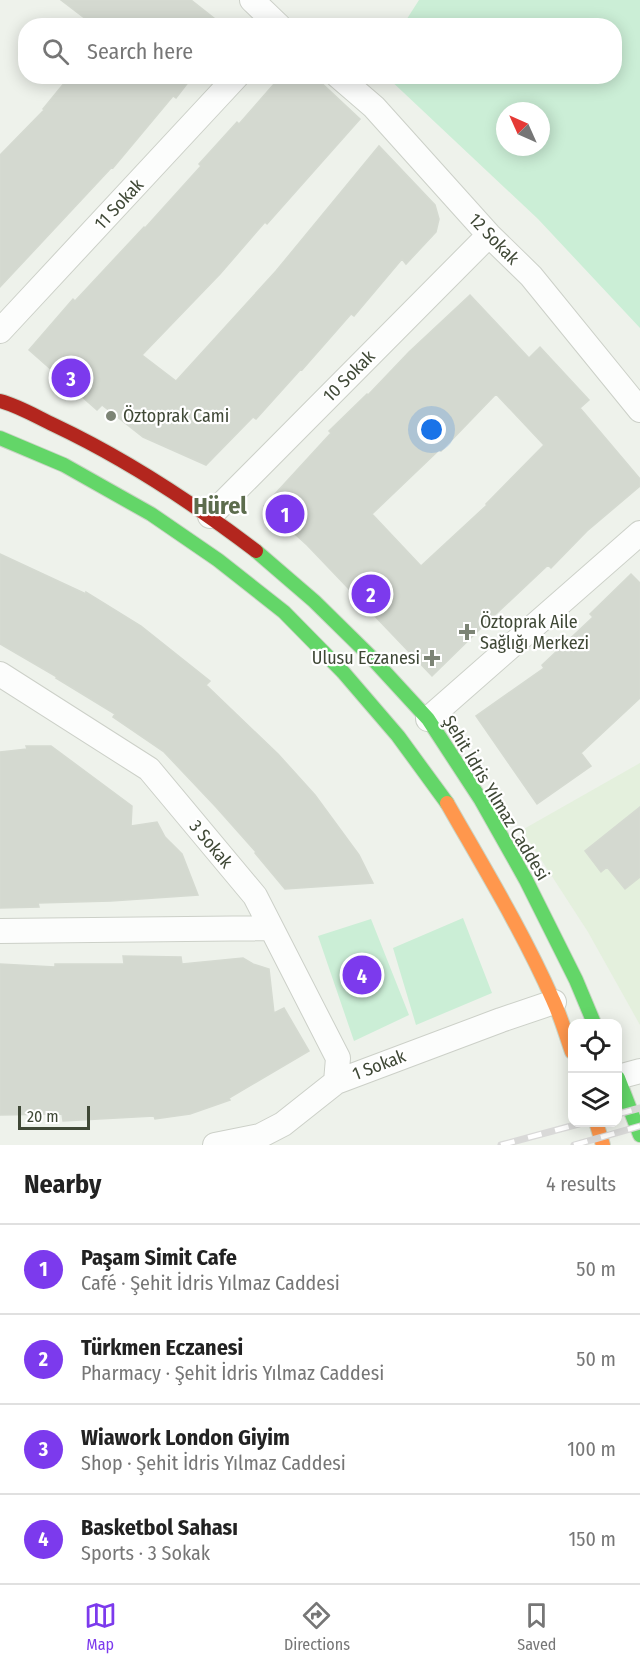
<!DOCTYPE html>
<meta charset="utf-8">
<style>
body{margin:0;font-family:"Fira Sans Condensed",sans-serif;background:#f6f6f6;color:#222}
.controls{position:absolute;right:18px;bottom:18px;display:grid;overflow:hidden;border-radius:12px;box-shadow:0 3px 15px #0003}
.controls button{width:54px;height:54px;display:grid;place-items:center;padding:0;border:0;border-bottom:2px solid #e0e0e0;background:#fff;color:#222;font:30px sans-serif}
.compass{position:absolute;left:496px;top:102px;width:54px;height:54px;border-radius:50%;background:#fff;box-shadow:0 3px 15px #0003;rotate:315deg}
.scale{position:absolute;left:18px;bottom:15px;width:72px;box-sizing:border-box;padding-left:6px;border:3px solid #3f4836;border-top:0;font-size:16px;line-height:21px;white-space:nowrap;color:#3f4836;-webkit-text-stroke:4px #fff;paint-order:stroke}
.you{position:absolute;left:432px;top:430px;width:21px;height:21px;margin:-15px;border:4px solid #fff;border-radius:50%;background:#1a73e8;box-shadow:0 0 0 9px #1a73e833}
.badge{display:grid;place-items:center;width:39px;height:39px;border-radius:50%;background:#7c3aed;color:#fff;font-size:20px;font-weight:700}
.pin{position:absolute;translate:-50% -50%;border:3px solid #fff;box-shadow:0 2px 6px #0006}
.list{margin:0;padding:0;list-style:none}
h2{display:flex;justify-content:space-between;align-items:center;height:78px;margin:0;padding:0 24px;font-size:26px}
h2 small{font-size:20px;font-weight:400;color:#767676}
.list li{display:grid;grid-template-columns:39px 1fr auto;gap:18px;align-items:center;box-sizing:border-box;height:90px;padding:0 24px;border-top:2px solid #e0e0e0}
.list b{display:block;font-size:22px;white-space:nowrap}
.list p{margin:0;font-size:20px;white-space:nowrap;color:#767676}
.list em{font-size:20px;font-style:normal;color:#767676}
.icon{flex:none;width:33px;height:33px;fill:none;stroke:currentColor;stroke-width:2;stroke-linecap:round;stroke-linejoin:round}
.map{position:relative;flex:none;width:640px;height:1145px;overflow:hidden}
.search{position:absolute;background:#fff;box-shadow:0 3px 15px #0003;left:18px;right:18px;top:18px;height:66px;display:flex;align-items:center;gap:15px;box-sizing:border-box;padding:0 21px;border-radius:24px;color:#767676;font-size:22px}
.sheet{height:438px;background:#fff}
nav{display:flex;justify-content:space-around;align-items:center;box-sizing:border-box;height:84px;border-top:2px solid #e0e0e0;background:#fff;font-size:16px;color:#767676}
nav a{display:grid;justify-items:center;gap:3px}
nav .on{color:#7c3aed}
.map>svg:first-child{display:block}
</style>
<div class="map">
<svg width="640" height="1145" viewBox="0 0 640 1145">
<rect width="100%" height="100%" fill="#eef2eb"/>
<!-- education -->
<path fill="#e4f0dd" d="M640 763V1025L588 932 522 830Z"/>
<!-- green -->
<path fill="#cbeed6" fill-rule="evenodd" d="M419 0H640V328L538 219 387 77 614 76V26L403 25ZM505 111H541V147H505Z
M463 918 492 993 416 1025 393 948Z
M371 919 409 1015 354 1041 318 936Z"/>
<!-- building -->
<path fill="#d4d9d0" stroke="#d5dad1" stroke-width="1.5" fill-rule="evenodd" d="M61 0H191L224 26H95Z
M70 76H193L176 98 173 96 113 168 112 167 0 287V155L44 110 43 109Z
M281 76H314L360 119 267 224 265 222 220 274 142 355 176 381 276 271 379 146 435 205 439 219 436 232 406 264 402 259 354 316 351 314 302 370 301 369 256 419 253 417 206 465 143 437 102 405 97 410 29 350 73 299 75 301 144 227 145 228 201 166 199 164 237 122 239 124Z
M470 295 529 358 540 347 589 400 580 408 640 479V486L587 531 551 568 548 565 480 629 432 676 307 545 264 506 331 433 329 431 367 394 368 395 409 352ZM496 394 544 445 486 504 487 505 421 566 372 514 439 450 441 451Z
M0 554 86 594V592L141 626 210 681 206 685 278 754 315 795 359 855 373 883 285 889 255 853 256 852 216 807 164 752 113 717 115 714 56 678 57 677 0 644Z
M631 574 640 583V698L581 753 591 766 537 804 476 716 544 668 542 665 593 617 590 614Z
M26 746H51L132 806 131 826 157 822 165 837 182 854 198 895 111 901 38 903 39 907 0 908V752L27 749Z
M640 807V877L625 889 607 867 601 872 585 851Z
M123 956 181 957 182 964 243 958 253 964 269 969 274 1013 284 1008 309 1051 229 1098 230 1100 190 1114 155 1119 154 1116 63 1121 62 1114 0 1115V964L55 967V964H124Z"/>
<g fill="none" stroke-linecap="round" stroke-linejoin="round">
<defs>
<path id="street" d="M252 0 279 26
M338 76 374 107 489 235 531 276 640 410
M0 331 237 76
M210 516 489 235
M0 674 149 769 255 896 338 1058 336 1082
M428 719 640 533
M0 931 271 928
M618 1077 640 1071
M215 1145 260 1136 283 1124 336 1082 501 1020 554 1002"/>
<path id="fast" d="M0 438 64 465 151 514 218 560 284 612 343 672 398 736 447 803
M256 551 314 601 371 657 428 719 481 800 526 880 576 980 594 1023
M618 1078 640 1135"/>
<path id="slow" d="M447 803C484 868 523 932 553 1000 561 1017 566 1035 572 1052
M596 1122 603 1145"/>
<path id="jam" d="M0 401C19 406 37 417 54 425 126 459 193 503 256 551"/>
</defs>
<!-- street casing -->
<use href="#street" stroke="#ccd0c8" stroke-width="26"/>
<!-- fast casing -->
<use href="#fast" stroke="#cad4c5" stroke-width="16"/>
<!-- slow casing -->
<use href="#slow" stroke="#cad4c5" stroke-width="16"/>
<!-- jam casing -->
<use href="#jam" stroke="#cad4c5" stroke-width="16"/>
<!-- street -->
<use href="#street" stroke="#fcfdfc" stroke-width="24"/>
<!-- fast -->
<use href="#fast" stroke="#63d668" stroke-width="14"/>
<!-- slow -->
<use href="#slow" stroke="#ff974d" stroke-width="14"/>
<!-- jam -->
<use href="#jam" stroke="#b3261e" stroke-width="14"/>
<defs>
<path id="rail" d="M618 1114 640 1108
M501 1145 586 1122
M574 1145 640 1126"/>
</defs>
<!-- rail casing -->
<use href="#rail" stroke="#d9d9d8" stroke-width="7"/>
<!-- rail -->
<use href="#rail" stroke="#fff" stroke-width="4.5" stroke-dasharray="14" stroke-linecap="butt"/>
</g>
<!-- markers -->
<g fill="#7c8475" stroke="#fff" stroke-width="2">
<circle cx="111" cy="416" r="6"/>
<path d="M464 623h6v6h6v6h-6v6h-6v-6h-6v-6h6z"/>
<path d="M429 649h6v6h6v6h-6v6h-6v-6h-6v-6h6z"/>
</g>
<g text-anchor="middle" stroke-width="4.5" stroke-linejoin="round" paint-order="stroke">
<!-- street labels -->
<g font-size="18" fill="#3f4836" stroke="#fff">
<text transform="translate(119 204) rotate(-47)" y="6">11 Sokak</text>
<text transform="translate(494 239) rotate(46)" y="6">12 Sokak</text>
<text transform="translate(349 376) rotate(-45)" y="6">10 Sokak</text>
<text transform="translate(496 798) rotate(59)" y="6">Şehit İdris Yılmaz Caddesi</text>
<text transform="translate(211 844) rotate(50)" y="6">3 Sokak</text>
<text transform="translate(379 1065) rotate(-21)" y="6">1 Sokak</text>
</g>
<!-- poi labels -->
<g font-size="18" fill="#3f4836" stroke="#fff" text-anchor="start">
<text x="123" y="422">Öztoprak Cami</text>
<text x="480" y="628">Öztoprak Aile<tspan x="480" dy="21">Sağlığı Merkezi</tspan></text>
<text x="420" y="664" text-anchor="end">Ulusu Eczanesi</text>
</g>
<!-- district labels -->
<g font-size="24" font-weight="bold" fill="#5c6c4d" stroke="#fff">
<text x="220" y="514">Hürel</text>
</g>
</g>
</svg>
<div class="controls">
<button><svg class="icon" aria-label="locate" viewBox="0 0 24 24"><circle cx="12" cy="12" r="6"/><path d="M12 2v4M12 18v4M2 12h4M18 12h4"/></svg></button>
<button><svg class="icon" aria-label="layers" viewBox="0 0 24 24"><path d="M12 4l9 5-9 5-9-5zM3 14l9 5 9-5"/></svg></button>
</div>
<svg class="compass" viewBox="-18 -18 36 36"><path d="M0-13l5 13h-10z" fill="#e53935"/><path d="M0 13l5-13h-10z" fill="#767676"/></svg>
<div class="scale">20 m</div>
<div class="you"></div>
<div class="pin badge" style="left:285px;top:514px">1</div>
<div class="pin badge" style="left:371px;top:594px">2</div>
<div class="pin badge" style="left:71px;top:378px">3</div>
<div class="pin badge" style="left:362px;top:975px">4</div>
<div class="search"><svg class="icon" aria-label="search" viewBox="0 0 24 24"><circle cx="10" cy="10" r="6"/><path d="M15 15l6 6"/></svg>Search here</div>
</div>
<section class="sheet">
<h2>Nearby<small>4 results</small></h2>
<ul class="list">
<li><span class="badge">1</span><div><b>Paşam Simit Cafe</b><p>Café · Şehit İdris Yılmaz Caddesi</p></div><em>50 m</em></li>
<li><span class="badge">2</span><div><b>Türkmen Eczanesi</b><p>Pharmacy · Şehit İdris Yılmaz Caddesi</p></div><em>50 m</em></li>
<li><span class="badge">3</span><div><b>Wiawork London Giyim</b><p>Shop · Şehit İdris Yılmaz Caddesi</p></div><em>100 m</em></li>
<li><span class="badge">4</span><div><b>Basketbol Sahası</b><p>Sports · 3 Sokak</p></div><em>150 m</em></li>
</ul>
</section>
<nav>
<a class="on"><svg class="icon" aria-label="map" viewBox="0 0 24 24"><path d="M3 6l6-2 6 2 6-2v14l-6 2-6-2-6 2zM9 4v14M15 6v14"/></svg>Map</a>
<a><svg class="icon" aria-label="directions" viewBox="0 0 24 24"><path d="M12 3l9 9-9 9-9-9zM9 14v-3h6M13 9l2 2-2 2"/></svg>Directions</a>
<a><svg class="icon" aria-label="saved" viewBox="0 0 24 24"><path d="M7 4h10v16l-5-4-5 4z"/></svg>Saved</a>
</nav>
